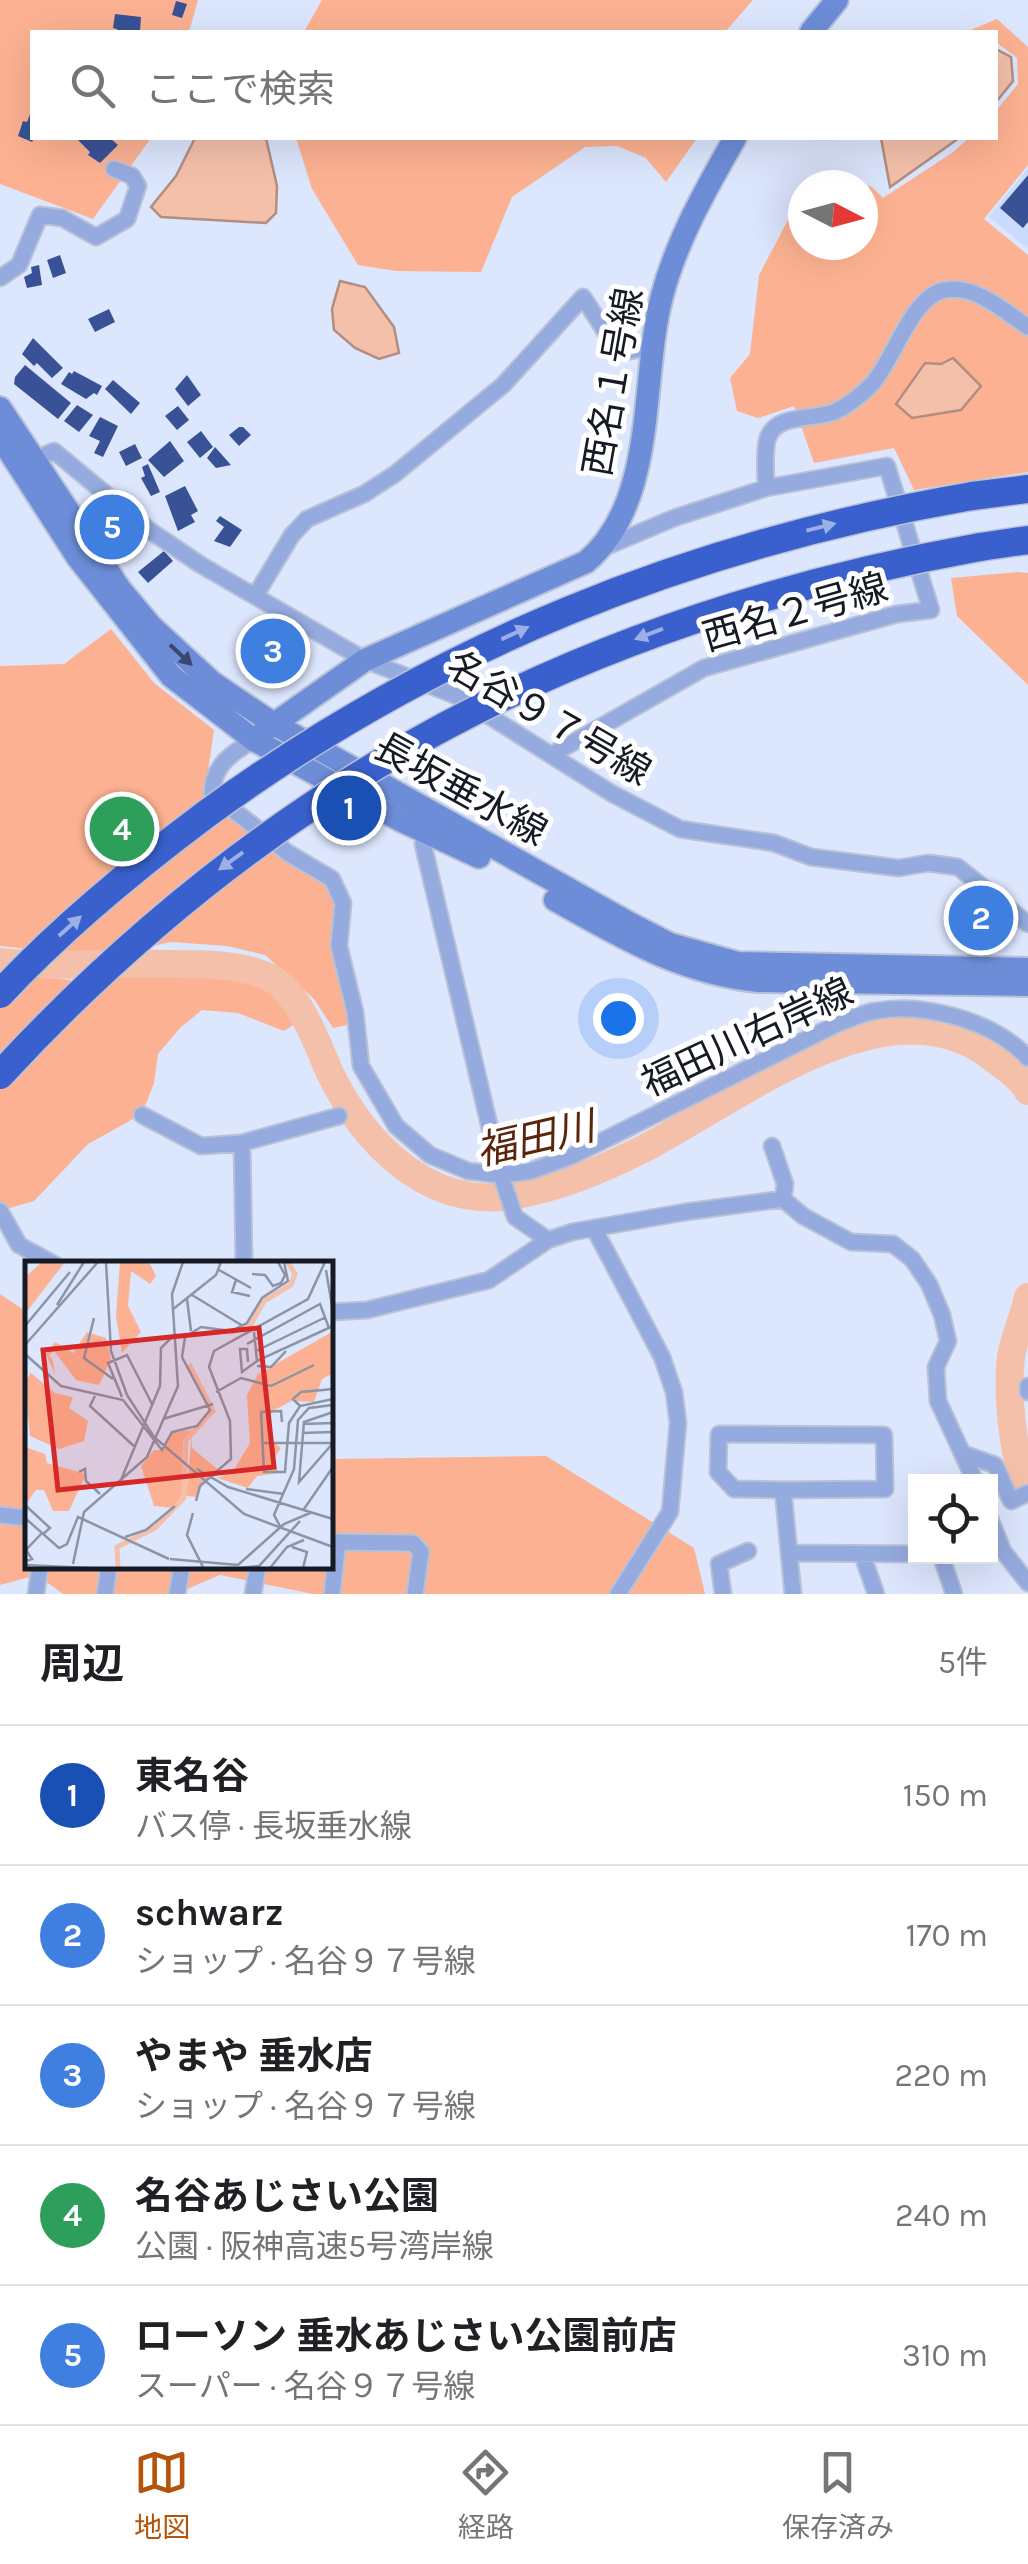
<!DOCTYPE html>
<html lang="ja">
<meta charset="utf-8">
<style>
body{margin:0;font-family:Karla,"Noto Sans JP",sans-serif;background:#f6f6f6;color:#202124}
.controls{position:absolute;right:30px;bottom:30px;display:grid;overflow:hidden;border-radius:0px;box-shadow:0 10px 40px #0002}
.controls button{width:90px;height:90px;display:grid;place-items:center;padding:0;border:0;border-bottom:2px solid #e0e0e0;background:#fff;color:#202124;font:50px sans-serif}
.compass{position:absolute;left:788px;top:170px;width:90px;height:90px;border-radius:50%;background:#fff;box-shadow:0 10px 40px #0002;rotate:96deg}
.you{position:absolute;left:618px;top:1018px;width:35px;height:35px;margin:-25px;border:8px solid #fff;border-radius:50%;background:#1a73e8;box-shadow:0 0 0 15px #1a73e833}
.badge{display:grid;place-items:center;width:65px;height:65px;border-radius:50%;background:#b45309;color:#fff;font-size:32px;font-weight:700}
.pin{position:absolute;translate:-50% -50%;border:5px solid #fff;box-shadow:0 2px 10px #0006}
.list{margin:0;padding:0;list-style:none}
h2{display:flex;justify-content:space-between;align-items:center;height:130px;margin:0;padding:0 40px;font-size:42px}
h2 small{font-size:32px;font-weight:400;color:#757577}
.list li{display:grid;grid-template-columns:65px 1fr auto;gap:30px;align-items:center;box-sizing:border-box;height:140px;padding:0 40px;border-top:2px solid #e0e0e0}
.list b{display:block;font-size:38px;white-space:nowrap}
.list p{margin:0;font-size:32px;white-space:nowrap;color:#757577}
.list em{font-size:32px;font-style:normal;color:#757577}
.icon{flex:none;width:55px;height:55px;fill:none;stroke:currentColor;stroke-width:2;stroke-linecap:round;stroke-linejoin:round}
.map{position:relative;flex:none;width:1028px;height:1594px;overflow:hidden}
.search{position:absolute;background:#fff;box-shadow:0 10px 40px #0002;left:30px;right:30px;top:30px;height:110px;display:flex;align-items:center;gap:25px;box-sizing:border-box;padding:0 35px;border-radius:0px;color:#757577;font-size:38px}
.sheet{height:830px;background:#fff}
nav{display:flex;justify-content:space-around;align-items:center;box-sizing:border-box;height:140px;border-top:2px solid #e0e0e0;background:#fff;font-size:28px;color:#757577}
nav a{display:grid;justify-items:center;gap:5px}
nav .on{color:#b45309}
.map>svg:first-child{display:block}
</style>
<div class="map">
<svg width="1028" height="1594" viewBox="0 0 1028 1594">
<rect width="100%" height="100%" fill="#dce6fd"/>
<!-- built -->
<path fill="#cbdbfe" d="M1028 168V249L989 217Z"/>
<!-- green -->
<path fill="#fcb292" d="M0 0H198L189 32H32V138H151L93 219 0 184Z
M322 0H753L725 32H304Z
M997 19 1028 47V165L984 219 1028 255V472L914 490 894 448 814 463 794 406 758 418 737 411 730 378 750 354 759 275 788 220 803 212V245H863V187L871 186 883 198 952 153 969 138H996V111L1018 84 1017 58 996 42V32H966Z
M296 138H697L666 182 646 158 617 146 585 147 512 197 481 272 396 271 358 265 312 189Z
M1018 572 1028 573V685L957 616 951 578Z
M111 629 154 683 214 730 204 799 283 860 331 889 336 902 352 1024 333 1028 314 999 265 955 227 946 171 942 125 952 73 954 0 946V666L64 664Z
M196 972C253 975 260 982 299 1021L284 1031 238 1013 202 1010 180 1028 158 1054 154 1083 142 1114 88 1144 34 1201 0 1211V973L80 981Z
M0 1294 27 1312 28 1566H330V1459L546 1456 694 1548 705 1594H313L220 1575 175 1594H63L37 1575 0 1585Z"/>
<!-- water -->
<path fill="#f5c0aa" stroke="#b28e82" stroke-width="2.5" d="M996 49 1011 57 1013 81 996 102Z
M195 138H266L277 186 276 213 266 223 161 217 151 207 176 176Z
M881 138H959L890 187Z
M340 281 365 287 394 327 399 353 379 359 355 348 334 330 332 309Z
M953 358 981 386 961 410 912 418 896 404 925 363 941 364Z"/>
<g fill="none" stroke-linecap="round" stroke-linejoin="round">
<!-- river -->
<path stroke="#f5c0aa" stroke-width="28" d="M0 962C57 968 116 962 174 964 203 964 237 964 264 975 300 990 315 1040 330 1073 364 1143 427 1208 510 1196 558 1189 603 1169 645 1148 740 1099 892 974 995 1060 1007 1069 1021 1078 1028 1091
M1028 1297C1024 1317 1014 1337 1011 1357 1007 1390 1012 1460 1028 1488"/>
</g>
<!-- building -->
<path fill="#385295" d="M176 1 187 4 182 18 172 15Z
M115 14 141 17 140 32H117V29L113 28Z
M32 109 34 138 32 142 18 136 23 121 27 122Z
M76 138H110L118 145 100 163 88 155 90 152Z
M1028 175V222L1023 228 1000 208Z
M60 255 66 273 53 278 47 260Z
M39 265 42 285 27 288 24 277 32 273 31 267Z
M109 309 115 322 95 332 88 319Z
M33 338 63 368 52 378 37 363 34 366 22 354Z
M25 365 71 403 58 419 14 384 15 377Z
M74 371 102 386 97 395 94 393 86 399 61 384 69 372 72 374Z
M187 375 201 395 188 406 175 389Z
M113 380 140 403 131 414 105 389Z
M77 405 93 415 79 432 64 421Z
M178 406 189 420 177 430 165 416Z
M100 417 118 426 103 457 94 453 100 441 89 436Z
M239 427H243L251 435 239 446 229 435Z
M201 431 213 447 200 458 187 442Z
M170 441 184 461 164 477 148 460Z
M135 444 142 458 126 466 119 452Z
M215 447 231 465 216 468 207 458Z
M148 464 160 492 151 496 141 478 145 476 142 467Z
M185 486 198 511 191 515 195 522 178 531 165 496Z
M220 516 242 530 230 547 214 541 224 527 216 521Z
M164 551 173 561 148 583 138 572Z"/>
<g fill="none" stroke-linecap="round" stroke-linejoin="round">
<defs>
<path id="street" d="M0 278 19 265 40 215 62 218 96 237 127 219 138 186 132 176 114 169
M28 463 54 451 149 530 201 565 365 660 459 697 611 793 680 829 774 843 811 857 899 868 928 863 958 867 1028 924
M766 488C766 473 764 456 767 441 773 413 813 420 834 412 848 406 860 396 871 385 894 361 911 296 945 290 975 284 1005 312 1028 327
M255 596 292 535 307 519 364 494 395 474 503 385 583 297 619 353 655 346
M254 740C231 753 213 766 212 793L288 853 332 879 343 903 339 946 355 1012 361 1066 396 1126 430 1155 468 1171 501 1175 531 1171 572 1156 837 1024C849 1020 862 1013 875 1011 925 1002 994 1021 1028 1058
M551 755 704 668 897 614 931 610 887 466 766 488 674 518 603 548
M431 828 423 844 501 1175 515 1217 548 1240
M142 1115 201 1146 242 1143 339 1116
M242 1143 244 1264
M772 1146 785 1184 783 1199
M0 1211 19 1245 54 1264
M595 1230 662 1357 674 1392 678 1423 670 1512 618 1594
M330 1312 367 1310 489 1280 548 1240 572 1232 685 1212 783 1199 803 1216 851 1242 893 1244 912 1259 929 1284 942 1315 948 1341 936 1367 938 1401 975 1481
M1028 1386V1392
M964 1454 995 1465 1011 1501 1028 1493
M783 1490 885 1489 884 1435 719 1434 718 1472 734 1489 783 1490 789 1553
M0 1515 28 1518
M990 1519 1003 1551 1028 1583
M330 1542 413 1543 421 1552 415 1594
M862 1554 876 1594
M941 1556 954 1594
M36 1594 40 1566
M105 1594 109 1566
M177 1594 182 1566
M253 1594 258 1566
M332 1594 338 1542
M723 1594 719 1564 748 1551
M793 1594 789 1553 916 1554"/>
<path id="secondary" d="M811 32 837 0
M0 408 120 589 151 626 213 683 274 724 631 924 670 944 738 963 1028 969
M0 437 78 558 171 676 254 740 402 821 479 857
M264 731 365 660 586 562C658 502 640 379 662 296 677 239 706 189 735 138
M555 900C621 937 682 974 759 981L1028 985"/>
<path id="highway" d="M972 496 1028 489
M980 547 1028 540"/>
</defs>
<!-- street casing -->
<use href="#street" stroke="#b8c1d6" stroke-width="19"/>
<!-- secondary casing -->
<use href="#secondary" stroke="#b8c1d6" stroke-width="26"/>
<!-- highway casing -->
<use href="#highway" stroke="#b8c1d6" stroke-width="31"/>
<!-- street -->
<use href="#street" stroke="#95abdf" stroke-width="15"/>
<!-- secondary -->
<use href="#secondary" stroke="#6d8dd8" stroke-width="22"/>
<!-- highway -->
<use href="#highway" stroke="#3a60cd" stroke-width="28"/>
<defs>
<path id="highway-bridge" d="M0 994C61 928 133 869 205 815 437 645 690 545 972 496
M0 1075C273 779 585 618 980 547"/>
</defs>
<!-- highway-bridge casing -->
<use href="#highway-bridge" stroke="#b8c1d6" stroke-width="31" stroke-linecap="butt"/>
<!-- highway-bridge -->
<use href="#highway-bridge" stroke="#3a60cd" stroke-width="28"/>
</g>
<!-- one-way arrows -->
<defs><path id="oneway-solid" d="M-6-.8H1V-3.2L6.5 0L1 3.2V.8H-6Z" transform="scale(2.5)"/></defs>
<g fill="#9cb0e6">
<use href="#oneway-solid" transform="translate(821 527) rotate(-14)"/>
<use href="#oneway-solid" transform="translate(515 633) rotate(-25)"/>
<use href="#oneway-solid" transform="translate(649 634) rotate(159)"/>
<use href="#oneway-solid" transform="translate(231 861) rotate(144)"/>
<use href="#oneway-solid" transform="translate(70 926) rotate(-42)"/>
</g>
<use fill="#39486c" href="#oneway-solid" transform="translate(181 655) rotate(43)"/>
<g text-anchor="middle" stroke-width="10" stroke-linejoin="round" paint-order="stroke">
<!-- street labels -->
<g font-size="38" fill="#161a24" stroke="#fff">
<text transform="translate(613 382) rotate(-80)" y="13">西名１号線</text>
<text transform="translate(795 612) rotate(-16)" y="13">西名２号線</text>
<text transform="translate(549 718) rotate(30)" y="13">名谷９７号線</text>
<text transform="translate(461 789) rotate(29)" y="13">長坂垂水線</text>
<text transform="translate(747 1037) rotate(-25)" y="13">福田川右岸線</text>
</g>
<!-- water labels -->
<g font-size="40" font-style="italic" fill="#5a250a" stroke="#fff">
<text transform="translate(535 1138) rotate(-13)" y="14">福田川</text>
</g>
</g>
<!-- overview -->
<g transform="translate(25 1261)">
<rect width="308" height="308" fill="#dce6fd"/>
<path d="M17 1H40L0 53V16ZM95 1H124L131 15 125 23 106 10 103 45 116 71 97 92 91 55ZM62 71 81 77 86 98 74 124 51 119 29 90 24 94 28 100 30 113 21 93 30 81 48 92ZM307 71V113L297 118 289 141 266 140 246 151 243 177 256 187 246 202 255 212 232 215 223 227 192 217 207 212 225 182 222 134 233 113ZM6 112 30 132 48 136 44 147 63 160 59 180 34 188 5 175 0 121ZM167 169 158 179 157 234 149 247 129 245 116 205 129 189H138L148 171ZM167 174V187L197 212 179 220 172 236 161 235ZM0 186 20 193 22 202 61 213 44 250H28L19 229H11L0 244Z" fill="#fcb292"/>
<path fill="none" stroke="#f5c0aa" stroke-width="5" d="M205 72 225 65 239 40 266 24 270 13 263 1M93 307 92 286 130 267 159 237 161 179 188 150 164 103"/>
<path fill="none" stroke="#8d94a6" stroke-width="2.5" d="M81 1 86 90 102 134 129 176 219 253 308 286M194 9 226 27M301 9 308 51M227 13 240 14 248 25 256 22 260 14 253 1M211 19 207 31 225 35M167 34 218 65M162 38 166 70M32 44 59 1M147 49 191 14 196 1M69 57 59 97 88 118M0 65 45 11M229 71 232 100 308 65M222 83 295 43 304 67M0 84 73 1M231 90 301 56M0 93 36 125 98 139 137 189 147 171 172 165 185 149 157 96 160 76 176 66 206 70 222 62 237 37 263 20 259 1M223 101 222 88H215L217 111 232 100M232 105 246 106 261 90M191 131 216 117 246 125 289 104M70 135 65 145 110 186M97 136 83 102 102 94 127 143M275 145 268 138 276 131 308 128M308 151 279 161 274 221 308 182M138 158 188 143M257 161 256 150 236 151 239 211H260L264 162 275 145 308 138M278 163 308 162M277 172 308 171M239 182H306M172 208 203 226 308 258M54 211 60 208 61 220 75 233M96 219 135 125 136 87 151 72M221 228 259 233M171 240 175 225 206 198 205 160 184 106 189 90 283 38 300 1M0 244 25 267 18 273M279 248 308 206M168 252 162 274 178 306M0 257 34 287 42 283 53 256 144 298M255 265 249 254 269 208 273 159 284 147 308 144M100 276 121 269 150 245M267 286 282 291 278 307M145 298 213 304 259 263 285 252M0 300 7 298 1 289 17 272M48 303 59 251 122 196 153 125 147 33 158 1M0 304 64 307M215 307 234 305 275 260M245 307 262 286 279 279"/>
<path fill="#d62828" fill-opacity="0.15" stroke="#d62828" stroke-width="5" d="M234 67 249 206 33 229 18 89Z"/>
<rect width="308" height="308" fill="none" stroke="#161a24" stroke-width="5"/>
</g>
</svg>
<div class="controls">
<button><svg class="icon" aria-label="locate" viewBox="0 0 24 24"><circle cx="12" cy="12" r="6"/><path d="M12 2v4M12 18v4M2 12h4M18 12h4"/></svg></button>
</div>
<svg class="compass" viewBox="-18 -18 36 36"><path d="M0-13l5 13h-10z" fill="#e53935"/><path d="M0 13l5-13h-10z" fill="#757577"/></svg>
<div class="you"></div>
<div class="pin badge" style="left:349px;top:808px;background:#1a4fb4">1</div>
<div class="pin badge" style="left:981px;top:918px;background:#3f7fe0">2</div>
<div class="pin badge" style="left:273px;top:651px;background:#3f7fe0">3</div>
<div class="pin badge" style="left:122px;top:829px;background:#2e9e5b">4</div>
<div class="pin badge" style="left:112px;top:527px;background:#3f7fe0">5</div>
<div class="search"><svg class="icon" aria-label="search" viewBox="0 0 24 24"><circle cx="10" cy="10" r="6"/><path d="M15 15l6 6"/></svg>ここで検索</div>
</div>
<section class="sheet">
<h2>周辺<small>5件</small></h2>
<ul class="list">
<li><span class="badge" style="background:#1a4fb4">1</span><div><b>東名谷</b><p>バス停 · 長坂垂水線</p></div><em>150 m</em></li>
<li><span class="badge" style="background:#3f7fe0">2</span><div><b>schwarz</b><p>ショップ · 名谷９７号線</p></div><em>170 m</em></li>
<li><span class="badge" style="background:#3f7fe0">3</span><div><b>やまや 垂水店</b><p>ショップ · 名谷９７号線</p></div><em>220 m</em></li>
<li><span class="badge" style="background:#2e9e5b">4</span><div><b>名谷あじさい公園</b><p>公園 · 阪神高速5号湾岸線</p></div><em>240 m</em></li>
<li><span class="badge" style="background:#3f7fe0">5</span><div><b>ローソン 垂水あじさい公園前店</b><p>スーパー · 名谷９７号線</p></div><em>310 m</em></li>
</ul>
</section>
<nav>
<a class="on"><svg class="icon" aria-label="map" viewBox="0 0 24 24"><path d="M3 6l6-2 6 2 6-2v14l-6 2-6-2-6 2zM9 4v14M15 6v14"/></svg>地図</a>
<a><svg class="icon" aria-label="directions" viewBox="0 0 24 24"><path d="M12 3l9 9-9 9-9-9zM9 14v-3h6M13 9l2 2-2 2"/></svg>経路</a>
<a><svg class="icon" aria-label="saved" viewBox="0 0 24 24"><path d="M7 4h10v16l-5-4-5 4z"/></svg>保存済み</a>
</nav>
